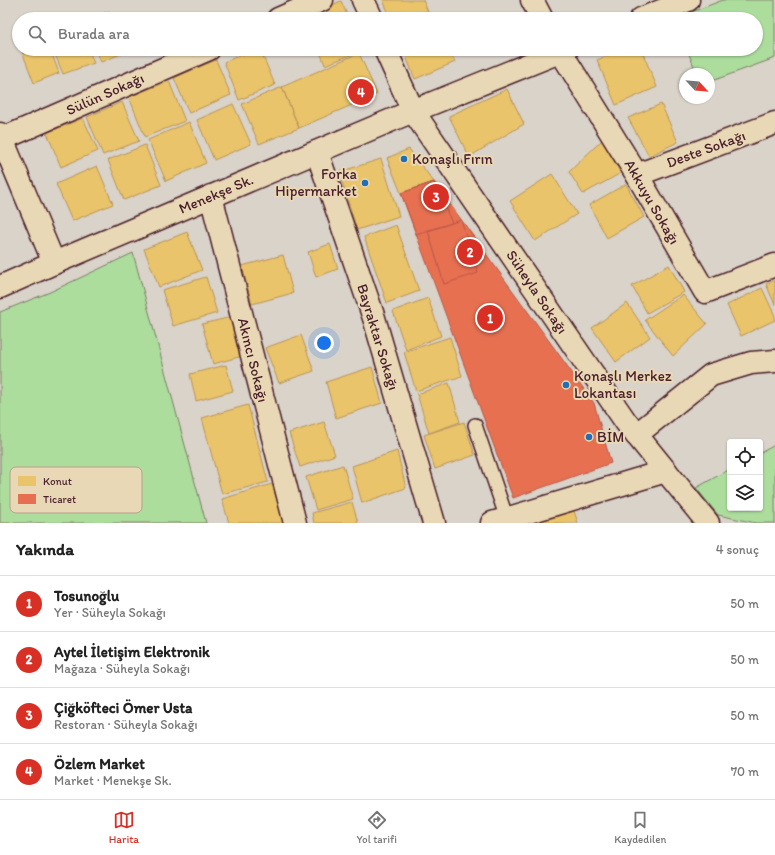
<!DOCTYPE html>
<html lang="tr">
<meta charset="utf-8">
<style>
body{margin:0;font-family:Itim,sans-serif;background:#f2f2f2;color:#222}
.controls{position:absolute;right:12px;bottom:12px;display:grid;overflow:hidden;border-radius:4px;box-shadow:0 1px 3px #0004}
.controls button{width:36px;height:36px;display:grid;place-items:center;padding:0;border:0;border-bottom:1px solid #e0e0e0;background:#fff;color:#222;font:20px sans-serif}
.compass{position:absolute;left:679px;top:68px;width:36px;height:36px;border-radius:50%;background:#fff;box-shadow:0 1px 3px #0004;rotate:116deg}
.you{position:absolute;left:324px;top:343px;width:14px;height:14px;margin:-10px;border:3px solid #fff;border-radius:50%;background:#1a73e8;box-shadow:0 0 0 6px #1a73e833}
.badge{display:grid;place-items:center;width:26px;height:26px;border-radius:50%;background:#d93025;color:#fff;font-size:13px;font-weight:700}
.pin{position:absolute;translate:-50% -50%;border:2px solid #fff;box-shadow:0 1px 4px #0006}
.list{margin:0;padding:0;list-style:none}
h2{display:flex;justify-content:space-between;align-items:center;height:52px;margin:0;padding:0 16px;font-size:17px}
h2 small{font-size:13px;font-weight:400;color:#767676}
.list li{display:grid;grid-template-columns:26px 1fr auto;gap:12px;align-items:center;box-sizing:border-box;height:56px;padding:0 16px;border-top:1px solid #e0e0e0}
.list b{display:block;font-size:15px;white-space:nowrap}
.list p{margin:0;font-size:13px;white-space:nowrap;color:#767676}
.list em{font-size:13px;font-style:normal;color:#767676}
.icon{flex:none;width:22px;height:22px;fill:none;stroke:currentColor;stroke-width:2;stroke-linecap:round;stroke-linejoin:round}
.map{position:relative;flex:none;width:775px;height:523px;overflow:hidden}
.search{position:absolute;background:#fff;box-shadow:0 1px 3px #0004;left:12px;right:12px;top:12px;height:44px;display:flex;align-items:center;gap:10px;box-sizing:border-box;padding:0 14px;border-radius:22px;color:#767676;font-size:15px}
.sheet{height:276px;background:#fff}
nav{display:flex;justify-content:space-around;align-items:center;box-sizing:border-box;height:56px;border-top:1px solid #e0e0e0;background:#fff;font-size:11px;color:#767676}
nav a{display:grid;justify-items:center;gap:2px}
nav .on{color:#d93025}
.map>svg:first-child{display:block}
</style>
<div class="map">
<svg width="775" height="523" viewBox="0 0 775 523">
<rect width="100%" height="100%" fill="#d9d3c9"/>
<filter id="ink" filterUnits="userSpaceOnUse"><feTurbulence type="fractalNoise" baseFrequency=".025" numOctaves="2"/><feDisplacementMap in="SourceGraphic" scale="8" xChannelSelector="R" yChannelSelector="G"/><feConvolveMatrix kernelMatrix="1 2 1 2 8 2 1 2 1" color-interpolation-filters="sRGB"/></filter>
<g filter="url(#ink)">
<!-- green -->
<path fill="#acdd9d" stroke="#7b7e64" d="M723 0H775V58L709 82V74H697L687 49H756V19H676V18Z
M133 253 206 523H0V312L50 292Z
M775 445V523H756L718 515 696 488 730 469V508H760V453Z"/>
<!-- homes -->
<path fill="#e9c46a" stroke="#b99257" d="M383 0H423L431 19H391Z
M341 1 348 17 343 19H306L305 17Z
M109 11 113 19H90Z
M21 49H50L59 73 34 83Z
M53 49H88L94 63 63 74Z
M95 49H125L126 52 101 62Z
M256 49H260L275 85 239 100 224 62Z
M319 49H361V51L325 65Z
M403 49H449L455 62 415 79Z
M623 49H641L657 87 616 105 597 60Z
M359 53 377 94 299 128 282 87Z
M216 60 231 95 189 113 174 78Z
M169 81 185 121 145 137 129 97Z
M282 87 299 128 259 144 242 104Z
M507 89 524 124 469 157 449 116Z
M122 102 139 141 103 155 87 117Z
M233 104 251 144 214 160 197 120Z
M661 104 678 142 649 156 628 118Z
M83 118 98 151 61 167 47 133Z
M189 122 206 163 166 181 148 140Z
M602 140 621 173 583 194 569 172Z
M145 145 161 185 124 200 108 160Z
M409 149 434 182 401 193 387 158Z
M381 159 399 216 357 230 339 172Z
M97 166 113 204 72 221 56 184Z
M552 174 577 214 535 241 510 201Z
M626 184 644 217 607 238 589 205Z
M396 225 419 291 387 303 364 237Z
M187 232 202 270 159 287 144 249Z
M330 244 338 269 316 277 308 252Z
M283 255 293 293 252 304 242 266Z
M669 265 684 292 647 313 632 286Z
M484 269 518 367 478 380 444 284 478 273Z
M206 277 217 313 173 326 162 290Z
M775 280V305L766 284Z
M762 288 775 316V320L741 336 727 305Z
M683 295 707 324 673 356 645 320Z
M428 298 441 336 406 350 393 311Z
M627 303 650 337 616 362 592 328Z
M236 316 246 355 213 364 202 324Z
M301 335 314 371 279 383 265 348Z
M450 337 462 376 416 391 404 352Z
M528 363 566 474 516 491 478 380Z
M226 365 233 391 196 401 190 374Z
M372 367 382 403 336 418 326 382Z
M449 383 460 422 429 433 417 394Z
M248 405 268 482 222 494 202 418Z
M324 422 335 455 300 467 289 433Z
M464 422 475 455 435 469 424 435Z
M397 451 406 488 362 503 352 466Z
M343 465 353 499 316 510 306 477Z
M272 484 284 523H229L222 499Z
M352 502 358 523H314L312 513Z
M574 511 578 523H539V522Z"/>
<!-- shops -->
<path fill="#e76f51" stroke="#b85746" d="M434 182 594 403 611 463 513 498 401 193Z
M434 182 452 223 416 234 401 193Z
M461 220 478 273 444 284 428 231Z"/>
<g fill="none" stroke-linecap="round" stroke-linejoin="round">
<defs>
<path id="lane" d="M475 425 507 519"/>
<path id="street" d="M532 0 542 19
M278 19 322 0
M559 49 637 175 705 292 775 265
M0 134 54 263
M2 139 209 49
M317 152 374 318 434 523
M637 175 775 123
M211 196 295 523
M636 435 711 375 751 363 775 361
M492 523 666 471"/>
<path id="secondary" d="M363 0 372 19
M641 19 688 0
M385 49 413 111 626 422 708 523
M0 287 54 263 413 111 567 49"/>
</defs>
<!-- lane casing -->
<use href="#lane" stroke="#4a1f2b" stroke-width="16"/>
<!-- street casing -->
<use href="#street" stroke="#4a1f2b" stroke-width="25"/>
<!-- secondary casing -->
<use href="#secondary" stroke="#4a1f2b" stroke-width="25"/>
<!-- lane -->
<use href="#lane" stroke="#e9d8b5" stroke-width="13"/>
<!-- street -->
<use href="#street" stroke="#e9d8b5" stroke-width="22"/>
<!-- secondary -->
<use href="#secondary" stroke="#e9d8b5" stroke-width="22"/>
</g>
</g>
<!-- markers -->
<g fill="#1f6fb2" stroke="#e9d8b5" stroke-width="1.5">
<circle cx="404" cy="159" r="4"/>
<circle cx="365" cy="183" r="4"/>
<circle cx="566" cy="385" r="4"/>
<circle cx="589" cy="437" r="4"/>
</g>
<g text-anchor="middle" stroke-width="4" stroke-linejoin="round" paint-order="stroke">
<!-- street labels -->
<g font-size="15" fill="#4a1f2b" stroke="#e9d8b5">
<text transform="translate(105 94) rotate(-24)" y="5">Sülün Sokağı</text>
<text transform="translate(706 149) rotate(-20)" y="5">Deste Sokağı</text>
<text transform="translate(216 194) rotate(-23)" y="5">Menekşe Sk.</text>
<text transform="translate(652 202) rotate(60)" y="5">Akkuyu Sokağı</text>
<text transform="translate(537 292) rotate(56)" y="5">Süheyla Sokağı</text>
<text transform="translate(378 337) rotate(73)" y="5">Bayraktar Sokağı</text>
<text transform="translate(253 360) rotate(76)" y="5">Akıncı Sokağı</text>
</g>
<!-- poi labels -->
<g font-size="15" fill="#4a1f2b" stroke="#e9d8b5" text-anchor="start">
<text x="412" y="164">Konaşlı Fırın</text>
<text x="357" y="179" text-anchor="end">Forka<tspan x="357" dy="17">Hipermarket</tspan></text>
<text x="574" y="381">Konaşlı Merkez<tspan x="574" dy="17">Lokantası</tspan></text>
<text x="597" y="442">BİM</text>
</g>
</g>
<!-- legend -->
<rect x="10" y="467" width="132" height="46" rx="6" fill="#e9d8b5" stroke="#b9a08c" stroke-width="1"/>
<rect x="18" y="476" width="18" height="10" fill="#e9c46a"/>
<rect x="18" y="494" width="18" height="10" fill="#e76f51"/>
<g font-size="11" fill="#4a1f2b">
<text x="43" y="485">Konut</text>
<text x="43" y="503">Ticaret</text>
</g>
</svg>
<div class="controls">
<button><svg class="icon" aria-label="locate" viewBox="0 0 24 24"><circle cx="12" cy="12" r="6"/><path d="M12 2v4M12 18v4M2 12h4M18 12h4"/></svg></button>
<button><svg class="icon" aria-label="layers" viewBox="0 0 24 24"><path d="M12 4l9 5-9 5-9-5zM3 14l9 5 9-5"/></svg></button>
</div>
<svg class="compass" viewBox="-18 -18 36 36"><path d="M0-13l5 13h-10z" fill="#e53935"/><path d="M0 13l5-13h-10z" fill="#767676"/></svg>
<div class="you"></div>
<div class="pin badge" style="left:490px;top:318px">1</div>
<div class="pin badge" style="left:470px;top:252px">2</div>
<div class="pin badge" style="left:436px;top:197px">3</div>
<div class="pin badge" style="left:361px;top:92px">4</div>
<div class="search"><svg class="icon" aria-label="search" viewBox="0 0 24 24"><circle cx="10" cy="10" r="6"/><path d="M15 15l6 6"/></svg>Burada ara</div>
</div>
<section class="sheet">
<h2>Yakında<small>4 sonuç</small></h2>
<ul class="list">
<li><span class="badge">1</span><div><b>Tosunoğlu</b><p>Yer · Süheyla Sokağı</p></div><em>50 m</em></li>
<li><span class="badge">2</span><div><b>Aytel İletişim Elektronik</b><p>Mağaza · Süheyla Sokağı</p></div><em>50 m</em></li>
<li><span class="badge">3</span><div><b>Çiğköfteci Ömer Usta</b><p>Restoran · Süheyla Sokağı</p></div><em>50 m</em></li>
<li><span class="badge">4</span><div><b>Özlem Market</b><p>Market · Menekşe Sk.</p></div><em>70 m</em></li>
</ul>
</section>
<nav>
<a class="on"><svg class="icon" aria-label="map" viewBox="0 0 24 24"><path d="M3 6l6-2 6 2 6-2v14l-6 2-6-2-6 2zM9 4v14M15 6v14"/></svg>Harita</a>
<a><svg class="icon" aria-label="directions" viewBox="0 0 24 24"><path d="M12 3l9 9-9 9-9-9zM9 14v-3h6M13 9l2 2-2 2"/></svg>Yol tarifi</a>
<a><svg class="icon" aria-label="saved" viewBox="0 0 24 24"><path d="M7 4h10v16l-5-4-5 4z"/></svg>Kaydedilen</a>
</nav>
